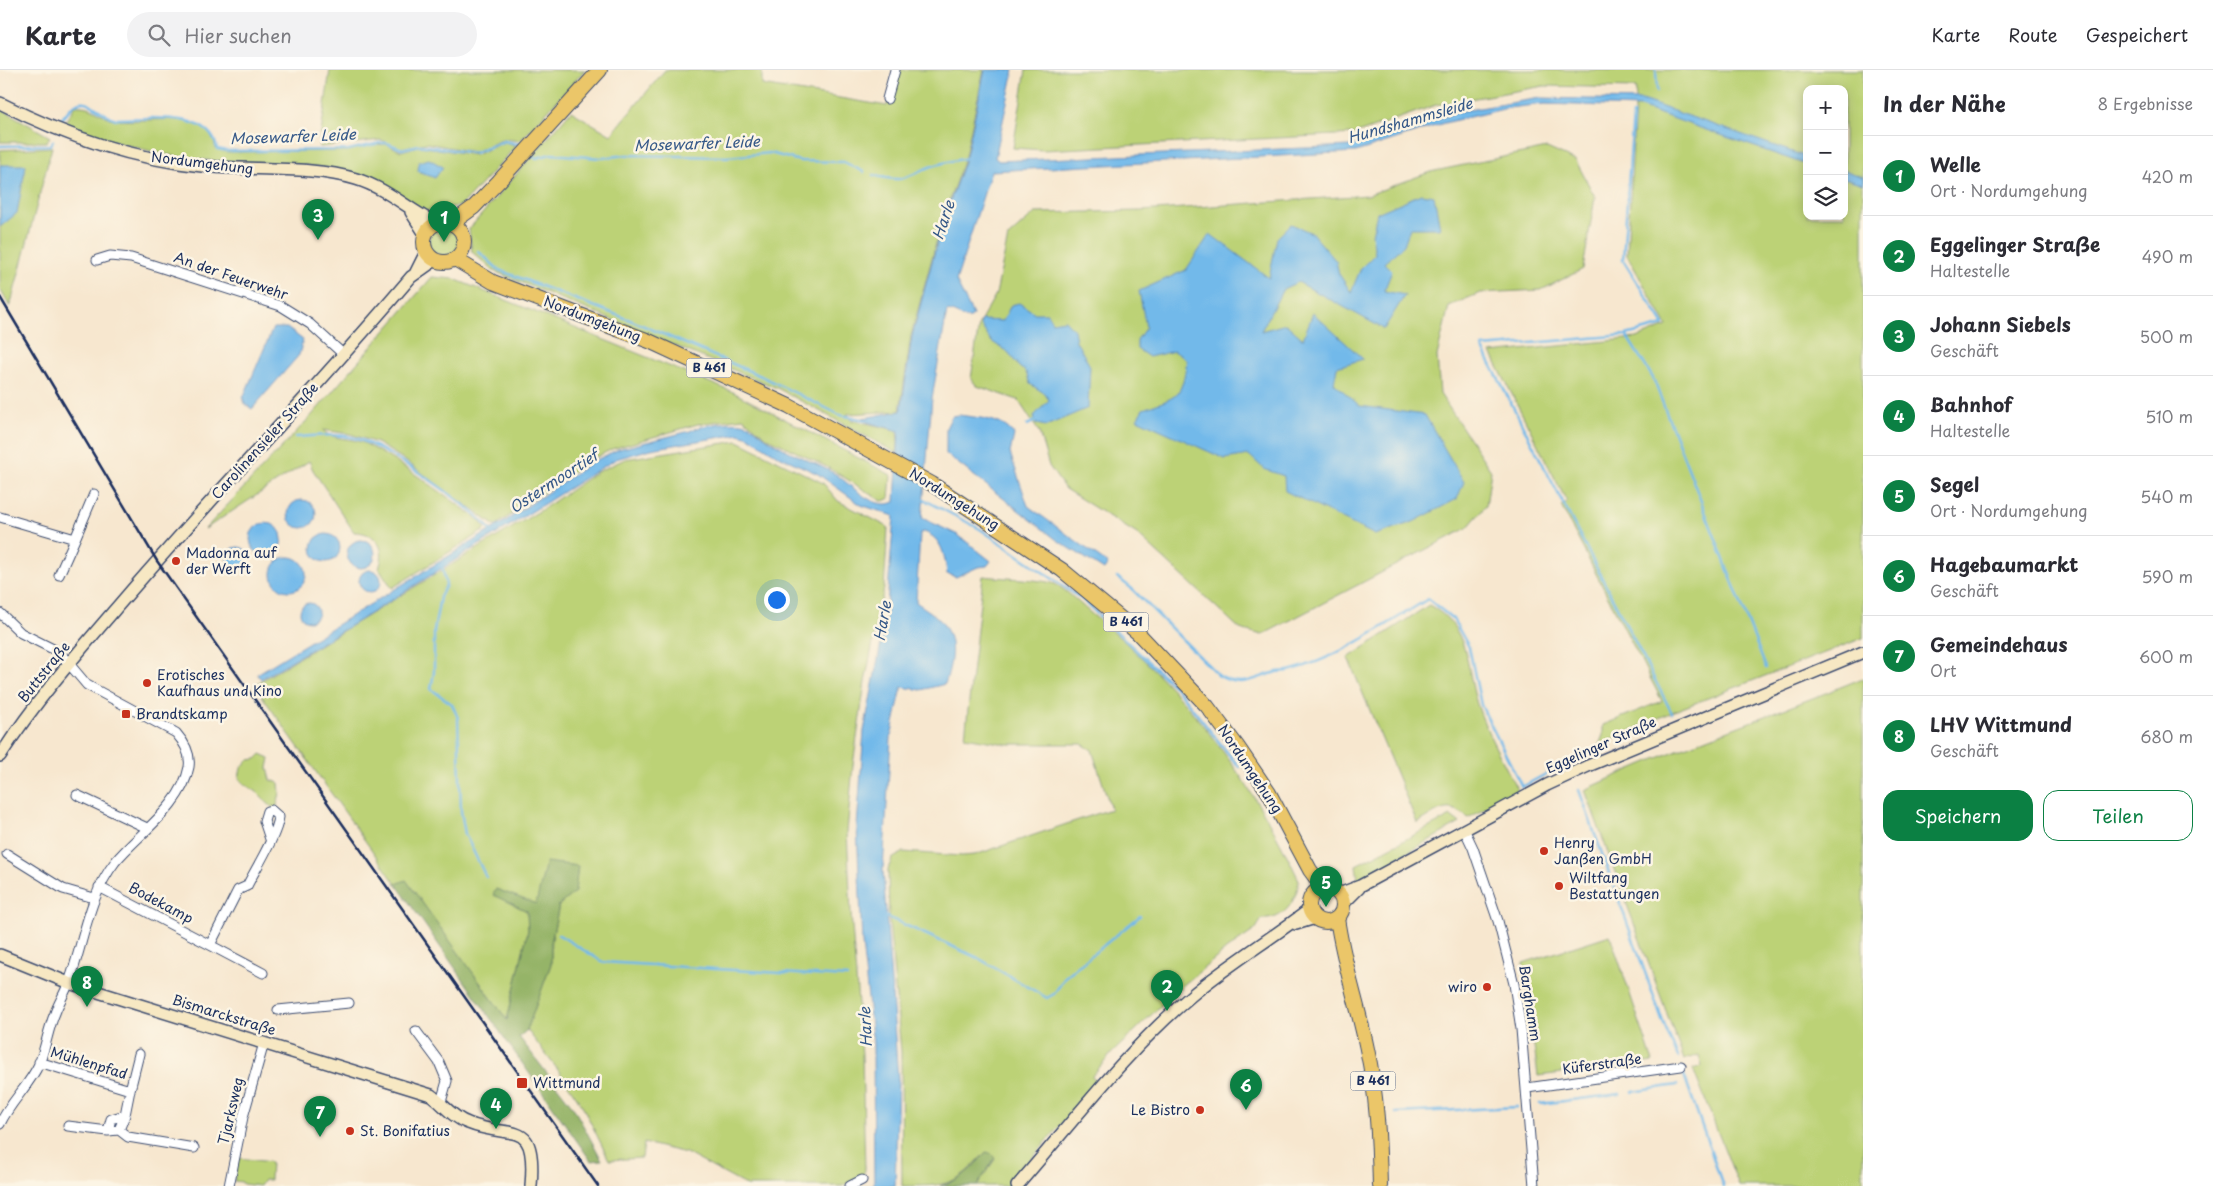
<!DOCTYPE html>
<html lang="de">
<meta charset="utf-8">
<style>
body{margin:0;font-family:"Playpen Sans",sans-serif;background:#f2f2f3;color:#2b2b33}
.controls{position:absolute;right:15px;top:15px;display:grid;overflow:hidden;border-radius:10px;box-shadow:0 2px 12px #0003}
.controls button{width:45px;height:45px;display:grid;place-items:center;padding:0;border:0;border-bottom:1px solid #e1e1e2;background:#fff;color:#2b2b33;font:25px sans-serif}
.you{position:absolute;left:776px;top:529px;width:18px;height:18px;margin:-12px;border:4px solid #fff;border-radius:50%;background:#1a73e8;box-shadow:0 0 0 8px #1a73e833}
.badge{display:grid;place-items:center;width:32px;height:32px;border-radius:50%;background:#0b8043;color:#fff;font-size:16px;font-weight:700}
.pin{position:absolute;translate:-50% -41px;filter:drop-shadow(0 1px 2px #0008)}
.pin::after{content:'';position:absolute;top:26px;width:18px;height:15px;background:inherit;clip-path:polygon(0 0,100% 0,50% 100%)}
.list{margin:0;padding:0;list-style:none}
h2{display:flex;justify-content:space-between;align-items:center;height:65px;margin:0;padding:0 20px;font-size:21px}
h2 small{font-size:16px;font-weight:400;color:#7c7c81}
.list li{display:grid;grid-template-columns:32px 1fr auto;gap:15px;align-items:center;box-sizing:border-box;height:80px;padding:0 20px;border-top:1px solid #e1e1e2}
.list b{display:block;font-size:19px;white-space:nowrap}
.list p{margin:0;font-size:16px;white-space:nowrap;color:#7c7c81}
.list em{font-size:16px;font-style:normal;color:#7c7c81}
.actions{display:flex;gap:10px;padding:15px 20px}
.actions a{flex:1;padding:11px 0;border:1px solid #0b8043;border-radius:15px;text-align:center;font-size:18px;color:#0b8043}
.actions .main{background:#0b8043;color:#fff}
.icon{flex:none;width:28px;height:28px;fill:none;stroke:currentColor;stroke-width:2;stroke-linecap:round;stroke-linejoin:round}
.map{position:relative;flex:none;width:1863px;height:1116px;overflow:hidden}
header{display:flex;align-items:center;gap:30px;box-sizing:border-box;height:70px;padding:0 25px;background:#fff;border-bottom:1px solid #e1e1e2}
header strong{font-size:24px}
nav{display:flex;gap:28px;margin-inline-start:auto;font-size:18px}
.search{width:350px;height:45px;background:#f2f2f3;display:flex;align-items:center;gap:12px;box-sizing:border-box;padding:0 18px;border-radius:28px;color:#7c7c81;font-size:19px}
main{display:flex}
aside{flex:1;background:#fff}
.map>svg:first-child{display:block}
</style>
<header>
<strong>Karte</strong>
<div class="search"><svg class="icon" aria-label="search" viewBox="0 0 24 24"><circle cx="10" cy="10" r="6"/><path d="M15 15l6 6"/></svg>Hier suchen</div>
<nav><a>Karte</a><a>Route</a><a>Gespeichert</a></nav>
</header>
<main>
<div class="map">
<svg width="1863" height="1116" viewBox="0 0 1863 1116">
<rect width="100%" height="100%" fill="#fcf5e5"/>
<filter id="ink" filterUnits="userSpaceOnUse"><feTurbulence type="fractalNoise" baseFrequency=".02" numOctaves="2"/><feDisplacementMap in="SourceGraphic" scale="10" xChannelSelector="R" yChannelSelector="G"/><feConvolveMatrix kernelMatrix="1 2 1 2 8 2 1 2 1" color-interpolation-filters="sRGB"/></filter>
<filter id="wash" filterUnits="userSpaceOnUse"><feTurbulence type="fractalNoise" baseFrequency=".0096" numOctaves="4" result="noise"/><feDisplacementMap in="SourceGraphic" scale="20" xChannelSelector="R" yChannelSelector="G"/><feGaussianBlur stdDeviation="1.12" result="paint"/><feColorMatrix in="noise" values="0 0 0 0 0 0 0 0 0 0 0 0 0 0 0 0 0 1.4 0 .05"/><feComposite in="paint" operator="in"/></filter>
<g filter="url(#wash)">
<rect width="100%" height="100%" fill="#f7e7cf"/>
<!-- green -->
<path fill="#bcd276" stroke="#6c806a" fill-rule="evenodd" d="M330 0H585L520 71 504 69 474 82 426 73 401 78 381 70 319 77Z
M665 0H762V15L887 36 897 0H984L965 86 942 151 911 266 900 341 847 344 851 350 897 360 898 373 897 383 777 318 494 201 472 182 469 159 571 41 611 65Z
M1026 0H1863V568L1677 640 1599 675 1603 665V655L1662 631 1561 436 1567 432 1491 283 1637 268 1667 256 1627 185 1636 18 1544 16 1436 35 1355 64 1043 80 1013 78ZM1807 19H1844V146H1807Z
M75 36C96 35 97 45 114 49 144 56 207 34 216 79L227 82 348 81 371 75 387 74 401 81 419 76 475 85 505 72 516 76 461 136 433 139 423 143C409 133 394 119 379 112 317 86 245 97 180 87 139 80 101 68 63 55Z
M0 38 50 67 46 72H0Z
M52 77 10 237 0 219V80Z
M1547 78 1576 91 1595 127 1583 199 1541 220 1480 223 1449 236 1437 286 1440 324 1491 401 1486 436 1467 458 1262 565 1240 559 1137 464 1065 419 1049 396 1039 362 1018 330 977 316 971 309 979 254 996 224 1008 167 1035 143 1141 141 1368 125 1430 102Z
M429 171a15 15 0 1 1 30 0a15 15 0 1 1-30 0Z
M432 207 454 209 733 322 891 405 889 429 882 431 829 398 768 368 743 348 698 354 612 379 585 393 495 456 400 387 377 373 350 364 323 360C332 371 353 367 366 374 406 396 442 423 479 450L486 459 392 518 379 498C387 478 376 462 354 462L313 400 309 391 205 459 312 345Z
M738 371 823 413 838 431 888 457 884 518 865 612 853 695 847 762 851 843 862 985 865 1100 862 1107 842 1116H747L686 1083 644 1073 642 1088 609 1090 582 1035 558 1000 527 960 551 894V873L559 835 575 822 536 835 496 819 494 825 527 841 528 860 507 950 407 812 396 814 254 615 546 437 597 402 625 389Z
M983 506C999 508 1042 509 1055 514 1066 519 1083 537 1093 545 1182 616 1251 708 1299 810 1297 829 1285 851 1262 849L1255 860 1227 879 1176 921 1112 983 1092 1006 1097 1013 1008 1116H977L995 1089 986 1082C955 1116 949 1116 902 1116L901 981 889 851 888 799 892 789 903 782 962 786 975 785 1111 739 1092 680 1082 674H1006L965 667Z
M1429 535C1471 558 1465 595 1477 634 1487 664 1504 693 1518 721L1468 748C1448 730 1438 742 1417 753L1348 588Z
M1863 608V1116H1739L1693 999 1702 996 1699 985 1684 990 1585 720C1675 677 1771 646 1863 608Z
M261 684 270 688 268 698 271 710 279 713 280 723 276 739C267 735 265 729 258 723 251 717 245 717 239 708L241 698 248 690 256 689Z
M1451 746 1460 753 1358 810 1356 795Z
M1610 865 1653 992 1538 1006 1523 893Z
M239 1088 271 1092 270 1110H264L260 1116 243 1114 242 1112 234 1111Z"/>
<!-- forest -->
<path fill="#95b467" stroke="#587262" d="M546 792 578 796 575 822 559 835 551 873V894L527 960 519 967 573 1037 602 1090 591 1091 396 814 406 810 507 950 528 860 527 841 493 825 496 819 536 834Z
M986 1082 990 1083 995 1088 977 1116H940C961 1110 972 1099 986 1082Z"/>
<!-- water -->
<path fill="#72b9ea" stroke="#4674a4" d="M985 0H1014L995 88 999 91 1352 76 1462 41 1540 28 1642 30 1807 87V95L1640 37 1544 34 1508 38 1444 53 1356 82 991 101 956 211 973 245 971 248C962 249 956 242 947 241L932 328 922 448 958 465 991 491 987 496 978 497 956 507 947 504C945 486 942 468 924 462L920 463 916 532C924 538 937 545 943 554 957 572 951 595 945 614L921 620 902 617 891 667 883 800 898 1009 895 1116H874L873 974 862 873 857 757 864 661 886 547 894 446 861 435 818 404 779 386 749 367 739 364 651 379 616 389 601 398 360 550 261 609 257 604 504 452 592 392 619 379 690 361C701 355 737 349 749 355 758 360 765 368 774 373 792 384 813 392 832 402 850 412 872 442 895 432L899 361 867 352 863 348 901 341 912 266 943 151 966 86Z
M429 89 443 97 435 108 418 101 419 92Z
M0 95H26L17 143 0 157Z
M1844 100 1863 107V114L1844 108Z
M1421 124 1434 126 1440 158H1410L1404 175 1384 193 1392 201 1384 221 1405 225 1384 259 1298 212 1283 219 1261 261 1286 254 1303 269 1313 243 1363 289 1337 297 1334 313 1360 336 1425 345 1464 412 1457 429 1413 452 1375 465 1285 421 1284 406 1264 399 1249 385 1225 389 1137 349 1143 339C1179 326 1181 329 1187 290L1174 281 1149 287 1137 279V270L1146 257 1139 221 1186 200 1210 164 1269 208 1277 168 1291 154 1312 163 1336 191 1339 204 1351 222 1361 198 1375 184 1372 165 1377 143Z
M1019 233 1035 243H1047L1052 252 1065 250 1074 260 1076 271 1090 296 1088 338 1046 356 1036 354 1034 346 1049 330 1044 323 1030 314 1026 302 1019 297 1009 283 991 271 980 254 982 250 1003 251 1011 235Z
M273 258H287L303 270 299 285 252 339 244 333 243 328Z
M959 345C977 348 1003 348 1014 365L1010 383 1028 436 1108 494 1104 500 1057 470 946 384V358L952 346Z
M288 444a14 14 0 1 1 28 0a14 14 0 1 1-28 0Z
M250 469a16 16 0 1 1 32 0a16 16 0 1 1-32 0Z
M312 478a14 14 0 1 1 28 0a14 14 0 1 1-28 0Z
M347 484a14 14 0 1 1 28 0a14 14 0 1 1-28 0Z
M227 488a11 11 0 1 1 22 0a11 11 0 1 1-22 0Z
M272 504a17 17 0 1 1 34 0a17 17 0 1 1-34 0Z
M359 511a11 11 0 1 1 22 0a11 11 0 1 1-22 0Z
M300 542a9 9 0 1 1 18 0a9 9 0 1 1-18 0Z"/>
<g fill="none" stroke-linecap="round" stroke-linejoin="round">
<!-- stream -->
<path stroke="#72b9ea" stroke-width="2.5" d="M1656 0 1657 21
M1633 44 1623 190 1664 255 1626 265 1482 277 1672 643
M61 50C86 15 88 39 116 49 144 49 211 39 217 79L228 81 348 80 380 73H387L402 79 419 75 474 83 504 71 518 74
M0 76 50 75 53 71
M529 85 536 88 551 84 601 88 626 85 727 87 770 83 800 91 844 92 864 102
M873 105C899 112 902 110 925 99 937 93 954 91 967 88
M478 181 499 200 630 250 761 306 840 345 866 350
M1626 265 1653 308 1766 598
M1027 355 1038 350
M296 367C316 366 341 362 361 370 392 382 471 435 491 461
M921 428 980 459 1082 529 1177 619 1239 697
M442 495 446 515 440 527 434 561V602L431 619 452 634 458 648 461 741 465 764 486 807
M1117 507 1131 518 1219 606C1244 619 1253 608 1277 602 1282 601 1287 602 1292 600 1340 588 1386 554 1428 529L1453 549 1469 577 1481 635 1522 717 1566 693 1568 698
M1579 720 1663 952 1678 987
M883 845 978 888 1047 928 1054 924 1066 906 1140 846
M559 865 603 892 847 907
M1683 1002 1723 1116
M1633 1022 1677 1015
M1540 1034 1620 1024
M1396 1043 1517 1037"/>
</g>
</g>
<g filter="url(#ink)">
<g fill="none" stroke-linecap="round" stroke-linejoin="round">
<defs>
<path id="street" d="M887 29 895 0
M97 190 110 186 131 188 281 236 310 254 343 284
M0 447 75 469 94 424
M59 505 75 469
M0 543 21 563 59 582 87 615 176 663C184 672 191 684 189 697 182 736 139 763 115 792 88 827 84 872 69 912 65 923 59 932 55 943 48 959 46 977 39 994 29 1016 10 1032 0 1054
M77 725 147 758
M1465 761 1473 778 1498 851 1514 914 1521 959 1534 1116
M7 784 63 819 94 828
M99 817 210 875 238 820 247 816C256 798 277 765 279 747L271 740 267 741 264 751 270 769
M210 875 263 903
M278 940 349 933
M416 961 439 992 447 1011 441 1032
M39 992 130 1020 125 1045 111 1049 108 1061 119 1060 125 1045
M1527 1018 1681 996
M130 1020 139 984
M68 1056 108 1061
M119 1060 128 1067 194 1078
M229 1116 243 1047 264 973
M850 1116 862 1110"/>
<path id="secondary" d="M0 33C63 65 131 89 202 96 250 101 311 95 356 109 386 118 408 139 435 153
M411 142 425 164
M416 202 426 182
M0 686C36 630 81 579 124 529 218 420 318 317 411 207L435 190
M1339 824 1360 816 1547 715 1588 696 1863 582
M1343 834 1359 818
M1296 854 1315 848
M0 885 69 913 431 1025C443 1034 453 1048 468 1053 512 1071 537 1045 531 1116
M1017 1116C1073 1052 1126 981 1191 926 1229 894 1271 869 1310 839"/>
<path id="primary" d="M424 172a20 20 0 1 1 40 0a20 20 0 1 1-40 0Z
M452 153 474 137 499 111 600 0
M455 189 493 212 649 271 789 336 932 414 1062 500 1137 562 1207 636 1237 676 1269 723 1310 800 1324 819
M1309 835a17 17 0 1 1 34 0a17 17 0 1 1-34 0Z
M1337 848C1343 892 1358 935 1367 979 1377 1024 1379 1070 1380 1116"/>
</defs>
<!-- street casing -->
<use href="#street" stroke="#3c4b6f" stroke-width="11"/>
<!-- secondary casing -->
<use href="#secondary" stroke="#3c4b6f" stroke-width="14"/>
<!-- primary casing -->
<use href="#primary" stroke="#3c4b6f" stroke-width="16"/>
<!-- street -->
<use href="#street" stroke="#fff" stroke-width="9"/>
<!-- secondary -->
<use href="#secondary" stroke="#f7e8c3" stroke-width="11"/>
<!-- primary -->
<use href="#primary" stroke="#ebc669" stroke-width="14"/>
<!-- rail -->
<path stroke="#1b2f5e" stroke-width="2.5" d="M0 227 157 491 598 1116"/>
</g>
</g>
<!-- markers -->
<g fill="#c8321e" stroke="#fcf5e5" stroke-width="2">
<circle cx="176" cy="491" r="5"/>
<circle cx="147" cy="613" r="5"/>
<rect x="121" y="639" width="10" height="10" rx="2.5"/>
<circle cx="1544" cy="781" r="5"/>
<circle cx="1559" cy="816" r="5"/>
<circle cx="1487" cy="917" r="5"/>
<rect x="516" y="1007" width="12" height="12" rx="2.5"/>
<circle cx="1200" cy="1040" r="5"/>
<circle cx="350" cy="1061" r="5"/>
</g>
<g text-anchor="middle" stroke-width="5" stroke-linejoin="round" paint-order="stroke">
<!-- shield labels -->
<g fill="#fcf5e5" stroke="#5e6a86" stroke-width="1">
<rect x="686.5" y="288.5" width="45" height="19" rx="4"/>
<rect x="1103.5" y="542.5" width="45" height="19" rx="4"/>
<rect x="1350.5" y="1001.5" width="45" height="19" rx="4"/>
</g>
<g font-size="12" font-weight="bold" fill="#1b2f5e">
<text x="709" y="302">B 461</text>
<text x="1126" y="556">B 461</text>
<text x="1373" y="1015">B 461</text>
</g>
<!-- street labels -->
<g font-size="14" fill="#1b2f5e" stroke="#fcf5e5">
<text transform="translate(202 93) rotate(7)" y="5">Nordumgehung</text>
<text transform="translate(231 206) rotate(19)" y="5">An der Feuerwehr</text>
<text transform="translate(592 249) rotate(21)" y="5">Nordumgehung</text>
<text transform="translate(265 371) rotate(-48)" y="5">Carolinensieler Straße</text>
<text transform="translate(954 429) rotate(32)" y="5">Nordumgehung</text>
<text transform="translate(44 602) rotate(-51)" y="5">Buttstraße</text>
<text transform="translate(1601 675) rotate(-24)" y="5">Eggelinger Straße</text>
<text transform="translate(1250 699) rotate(56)" y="5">Nordumgehung</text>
<text transform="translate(161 833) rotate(28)" y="5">Bodekamp</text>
<text transform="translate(1530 933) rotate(81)" y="5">Barghamm</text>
<text transform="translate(224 945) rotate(17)" y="5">Bismarckstraße</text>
<text transform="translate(89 993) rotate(17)" y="5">Mühlenpfad</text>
<text transform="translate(1602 994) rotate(-8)" y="5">Küferstraße</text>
<text transform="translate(231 1041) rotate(-77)" y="5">Tjarksweg</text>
</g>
<!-- poi labels -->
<g font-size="14" fill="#1b2f5e" stroke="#fcf5e5" text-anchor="start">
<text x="186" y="488">Madonna auf<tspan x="186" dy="16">der Werft</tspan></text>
<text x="157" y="610">Erotisches<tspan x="157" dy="16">Kaufhaus und Kino</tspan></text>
<text x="136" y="649">Brandtskamp</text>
<text x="1554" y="778">Henry<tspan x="1554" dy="16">Janßen GmbH</tspan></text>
<text x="1569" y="813">Wiltfang<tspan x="1569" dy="16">Bestattungen</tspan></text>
<text x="1477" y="922" text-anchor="end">wiro</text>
<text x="533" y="1018">Wittmund</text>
<text x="1190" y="1045" text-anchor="end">Le Bistro</text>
<text x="360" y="1066">St. Bonifatius</text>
</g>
<!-- water labels -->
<g font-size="15" font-style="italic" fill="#355888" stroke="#fcf5e5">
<text transform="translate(1410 51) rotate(-16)" y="5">Hundshammsleide</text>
<text transform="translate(293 67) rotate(-2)" y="5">Mosewarfer Leide</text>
<text transform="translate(697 74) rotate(-2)" y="5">Mosewarfer Leide</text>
<text transform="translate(944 150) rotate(-72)" y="5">Harle</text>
<text transform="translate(554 412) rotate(-33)" y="5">Ostermoortief</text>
<text transform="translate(883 551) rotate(-80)" y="5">Harle</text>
<text transform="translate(866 957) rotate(-93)" y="5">Harle</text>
</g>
</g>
</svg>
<div class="controls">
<button>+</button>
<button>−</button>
<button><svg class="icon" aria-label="layers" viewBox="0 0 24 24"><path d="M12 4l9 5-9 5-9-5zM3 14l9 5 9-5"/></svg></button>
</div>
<div class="you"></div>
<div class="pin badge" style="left:444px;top:172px">1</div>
<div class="pin badge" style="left:1167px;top:941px">2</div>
<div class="pin badge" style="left:318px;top:170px">3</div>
<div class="pin badge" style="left:496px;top:1059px">4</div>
<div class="pin badge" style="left:1326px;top:837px">5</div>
<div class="pin badge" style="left:1246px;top:1040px">6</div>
<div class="pin badge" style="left:320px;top:1067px">7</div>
<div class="pin badge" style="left:87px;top:937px">8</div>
</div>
<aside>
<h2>In der Nähe<small>8 Ergebnisse</small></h2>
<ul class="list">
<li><span class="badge">1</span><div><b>Welle</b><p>Ort · Nordumgehung</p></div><em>420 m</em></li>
<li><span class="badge">2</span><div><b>Eggelinger Straße</b><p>Haltestelle</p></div><em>490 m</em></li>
<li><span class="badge">3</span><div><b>Johann Siebels</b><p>Geschäft</p></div><em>500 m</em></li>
<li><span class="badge">4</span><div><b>Bahnhof</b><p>Haltestelle</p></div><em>510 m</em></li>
<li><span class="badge">5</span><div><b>Segel</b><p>Ort · Nordumgehung</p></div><em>540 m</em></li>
<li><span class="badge">6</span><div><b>Hagebaumarkt</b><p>Geschäft</p></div><em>590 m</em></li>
<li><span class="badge">7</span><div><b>Gemeindehaus</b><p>Ort</p></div><em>600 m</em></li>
<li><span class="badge">8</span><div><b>LHV Wittmund</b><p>Geschäft</p></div><em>680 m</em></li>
</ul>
<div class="actions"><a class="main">Speichern</a><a>Teilen</a></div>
</aside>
</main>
